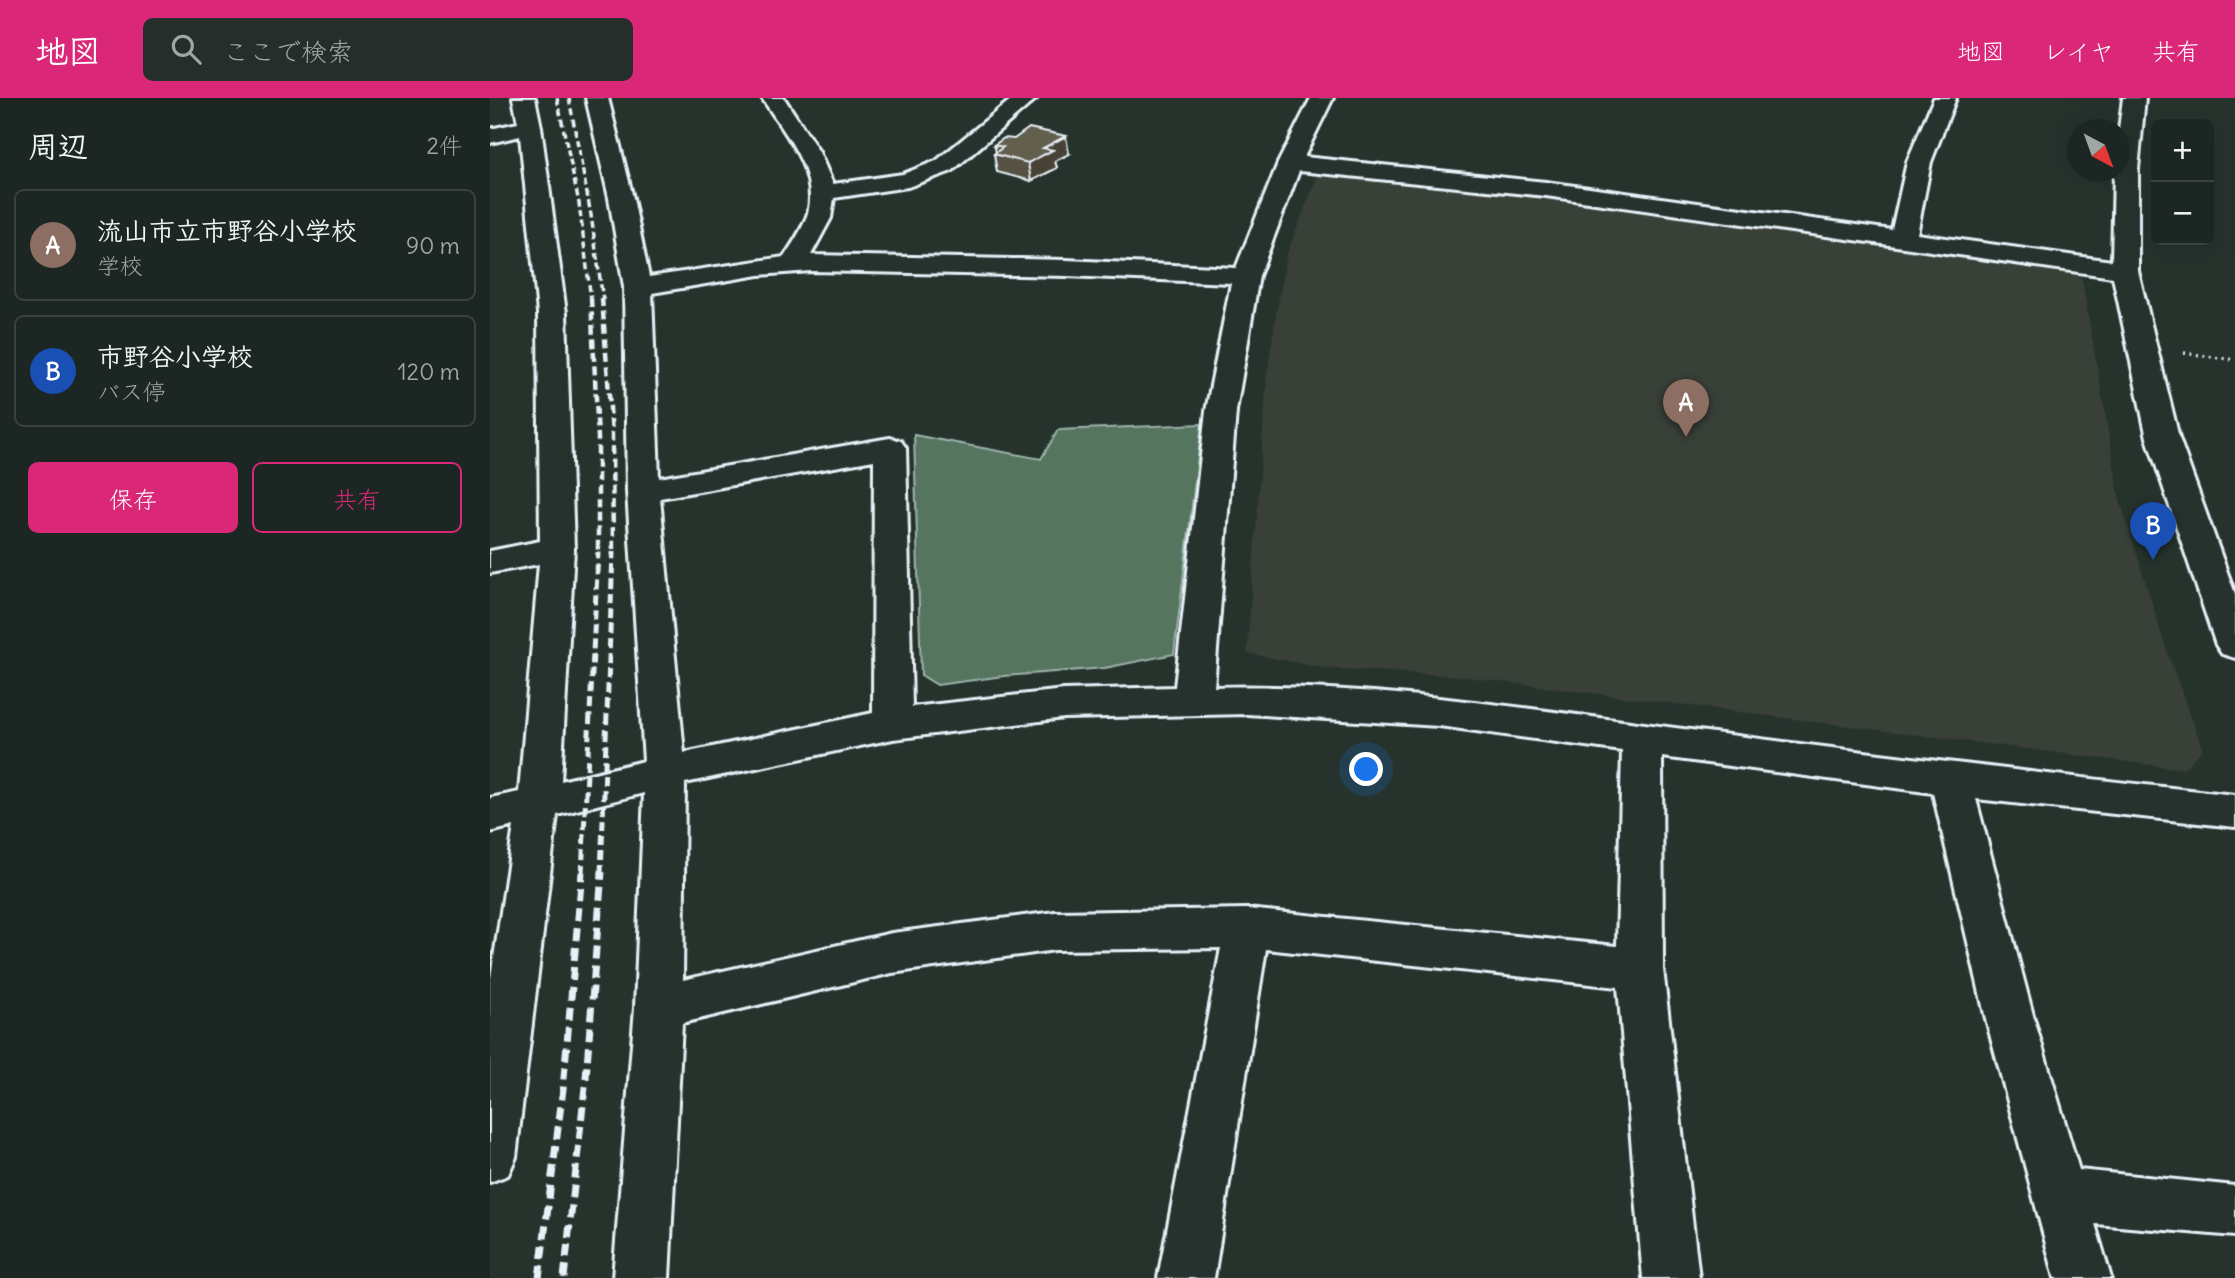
<!DOCTYPE html>
<html lang="ja">
<meta charset="utf-8">
<style>
body{margin:0;font-family:Delius,"Klee One",sans-serif;background:#252e2a;color:#f1f3f6}
.controls{position:absolute;right:21px;top:21px;display:grid;overflow:hidden;border-radius:10px;box-shadow:0 7px 28px #0002}
.controls button{width:63px;height:63px;display:grid;place-items:center;padding:0;border:0;border-bottom:2px solid #3a4340;background:#1c2622;color:#f1f3f6;font:35px sans-serif}
.compass{position:absolute;left:1577px;top:21px;width:63px;height:63px;border-radius:50%;background:#1c2622;box-shadow:0 7px 28px #0002;rotate:139deg}
.you{position:absolute;left:877px;top:672px;width:24px;height:24px;margin:-18px;border:5px solid #fff;border-radius:50%;background:#1a73e8;box-shadow:0 0 0 10px #1a73e833}
.badge{display:grid;place-items:center;width:46px;height:46px;border-radius:50%;background:#db2777;color:#fff;font-size:23px;font-weight:700}
.pin{position:absolute;translate:-50% -58px;filter:drop-shadow(0 2px 4px #0008)}
.pin::after{content:'';position:absolute;top:37px;width:24px;height:21px;background:inherit;clip-path:polygon(0 0,100% 0,50% 100%)}
.list{margin:0;padding:0;list-style:none}
h2{display:flex;justify-content:space-between;align-items:center;height:91px;margin:0;padding:0 28px;font-size:30px}
h2 small{font-size:23px;font-weight:400;color:#a0a5a5}
.list li{display:grid;grid-template-columns:46px 1fr auto;gap:21px;align-items:center;box-sizing:border-box;height:112px;margin:0 14px 14px;padding:0 14px;border:2px solid #3a4340;border-radius:10px}
.list b{display:block;font-size:26px;white-space:nowrap}
.list p{margin:0;font-size:23px;white-space:nowrap;color:#a0a5a5}
.list em{font-size:23px;font-style:normal;color:#a0a5a5}
.actions{display:flex;gap:14px;padding:21px 28px}
.actions a{flex:1;padding:16px 0;border:2px solid #db2777;border-radius:10px;text-align:center;font-size:24px;color:#db2777}
.actions .main{background:#db2777;color:#fff}
.icon{flex:none;width:38px;height:38px;fill:none;stroke:currentColor;stroke-width:2;stroke-linecap:round;stroke-linejoin:round}
.map{position:relative;flex:none;width:1745px;height:1180px;overflow:hidden}
header{display:flex;align-items:center;gap:42px;box-sizing:border-box;height:98px;padding:0 35px;background:#db2777;color:#fff}
header strong{font-size:33px}
nav{display:flex;gap:38px;margin-inline-start:auto;font-size:24px}
.search{width:490px;height:63px;background:#252e2a;display:flex;align-items:center;gap:18px;box-sizing:border-box;padding:0 24px;border-radius:10px;color:#a0a5a5;font-size:26px}
main{display:flex}
aside{flex:1;background:#1c2622}
.map>svg:first-child{display:block}
</style>
<header>
<strong>地図</strong>
<div class="search"><svg class="icon" aria-label="search" viewBox="0 0 24 24"><circle cx="10" cy="10" r="6"/><path d="M15 15l6 6"/></svg>ここで検索</div>
<nav><a>地図</a><a>レイヤ</a><a>共有</a></nav>
</header>
<main>
<aside>
<h2>周辺<small>2件</small></h2>
<ul class="list">
<li><span class="badge" style="background:#8d6e63">A</span><div><b>流山市立市野谷小学校</b><p>学校</p></div><em>90 m</em></li>
<li><span class="badge" style="background:#1a4fb4">B</span><div><b>市野谷小学校</b><p>バス停</p></div><em>120 m</em></li>
</ul>
<div class="actions"><a class="main">保存</a><a>共有</a></div>
</aside>
<div class="map">
<svg width="1745" height="1180" viewBox="0 0 1745 1180">
<rect width="100%" height="100%" fill="#26332d"/>
<filter id="ink" filterUnits="userSpaceOnUse"><feTurbulence type="fractalNoise" baseFrequency=".0143" numOctaves="2"/><feDisplacementMap in="SourceGraphic" scale="14" xChannelSelector="R" yChannelSelector="G"/><feConvolveMatrix kernelMatrix="1 2 1 2 8 2 1 2 1" color-interpolation-filters="sRGB"/></filter>
<g filter="url(#ink)">
<!-- built -->
<path fill="#394037" d="M838 74 1047 96 1581 174 1592 181 1630 402 1678 557 1713 651 1693 671 969 578 833 570 757 555 777 277 786 217 797 155 828 77Z"/>
<!-- green -->
<path fill="#54755f" stroke="#9eb3ac" stroke-width="2" d="M712 326 684 556 615 570 514 578 447 587 431 577 424 337 551 361 568 332Z"/>
<g fill="none" stroke-linecap="round" stroke-linejoin="round">
<defs>
<path id="minor" d="M23 0H45L51 29 76 215 84 451 71 683 154 663 137 393 134 189 119 100 96 0H118L143 100 159 179 294 159C303 145 313 131 318 115 329 73 293 33 272 0H294L329 54 343 86 413 76 446 63 523 0H547L462 73 418 89 344 100 341 120 321 157 576 162 746 170 788 65 821 0H843L814 59 1056 84 1402 132 1417 64 1444 0H1466L1441 64 1427 136 1622 163 1624 74H1630L1629 32 1633 0H1655L1648 71V173L1689 340 1745 496V560L1732 556 1726 547 1657 340 1623 179 1056 98 809 73 769 178 746 313 724 589C880 585 1038 611 1193 631 1377 655 1561 677 1745 697V729L1486 701 1544 921 1589 1072 1745 1088V1138L1605 1126 1621 1180H1565L1496 921 1443 695 1172 659 1173 871 1209 1180H1153L1128 889 776 851 724 1180H668L731 850 565 852 402 875 192 925 179 1180H123L145 909 154 695 67 717 26 1059 18 1077 0 1084V886L24 728 0 734V700L29 694 49 466 0 475V453L50 443 48 215 30 38 0 45V31L28 25ZM321 173 576 178 741 185 716 313 685 589 574 592 422 609 416 350 411 343 400 340 169 380 162 195 269 177ZM384 362 383 615 194 655 170 400ZM757 616 949 628 1132 653 1127 848 757 811 565 814 402 835 193 882 195 685 403 641 574 620Z"/>
</defs>
<!-- minor casing -->
<use href="#minor" stroke="#e8f1f8" stroke-width="6"/>
<!-- path -->
<path stroke="#e8f1f8" stroke-width="3.5" stroke-dasharray="2 4.5" stroke-linecap="butt" d="M1694 255 1745 262"/>
<!-- minor -->
<use href="#minor" fill="#26332d" fill-rule="evenodd"/>
<!-- rail-far3 -->
<path stroke="#e8f1f8" stroke-width="3.5" stroke-dasharray="7 3.5" stroke-linecap="butt" d="M67 0 89 105 101 202
M79 0 101 117 113 202"/>
<!-- rail-far2 -->
<path stroke="#e8f1f8" stroke-width="4.5" stroke-dasharray="9 4.5" stroke-linecap="butt" d="M101 200 108 340V455
M112 200 122 337 123 455"/>
<!-- rail-far1 -->
<path stroke="#e8f1f8" stroke-width="5" stroke-dasharray="10 5" stroke-linecap="butt" d="M92 776 108 454
M111 776 123 454"/>
<!-- rail -->
<path stroke="#e8f1f8" stroke-width="7" stroke-dasharray="13 7" stroke-linecap="butt" d="M49 1180 73 991 92 774
M74 1180 96 980 112 774"/>
</g>
<!-- wall -->
<path fill="#565142" stroke="#e8f1f8" stroke-width="2" d="M504 47 579 56 565 63 567 70 541 83 507 74 504 56 506 54Z"/>
<!-- shaded-wall -->
<path fill="#464236" stroke="#e8f1f8" stroke-width="2" d="M576 38 579 56 565 63 567 70 541 83 538 65 553 50Z"/>
<!-- building -->
<path fill="#645e4d" stroke="#e8f1f8" stroke-width="2" d="M539 30 576 38 553 50 563 52 538 65 504 56 513 49 504 47 514 40 524 41Z"/>
</g>
</svg>
<div class="controls">
<button>+</button>
<button>−</button>
</div>
<svg class="compass" viewBox="-18 -18 36 36"><path d="M0-13l5 13h-10z" fill="#e53935"/><path d="M0 13l5-13h-10z" fill="#a0a5a5"/></svg>
<div class="you"></div>
<div class="pin badge" style="left:1196px;top:339px;background:#8d6e63">A</div>
<div class="pin badge" style="left:1663px;top:462px;background:#1a4fb4">B</div>
</div>
</main>
